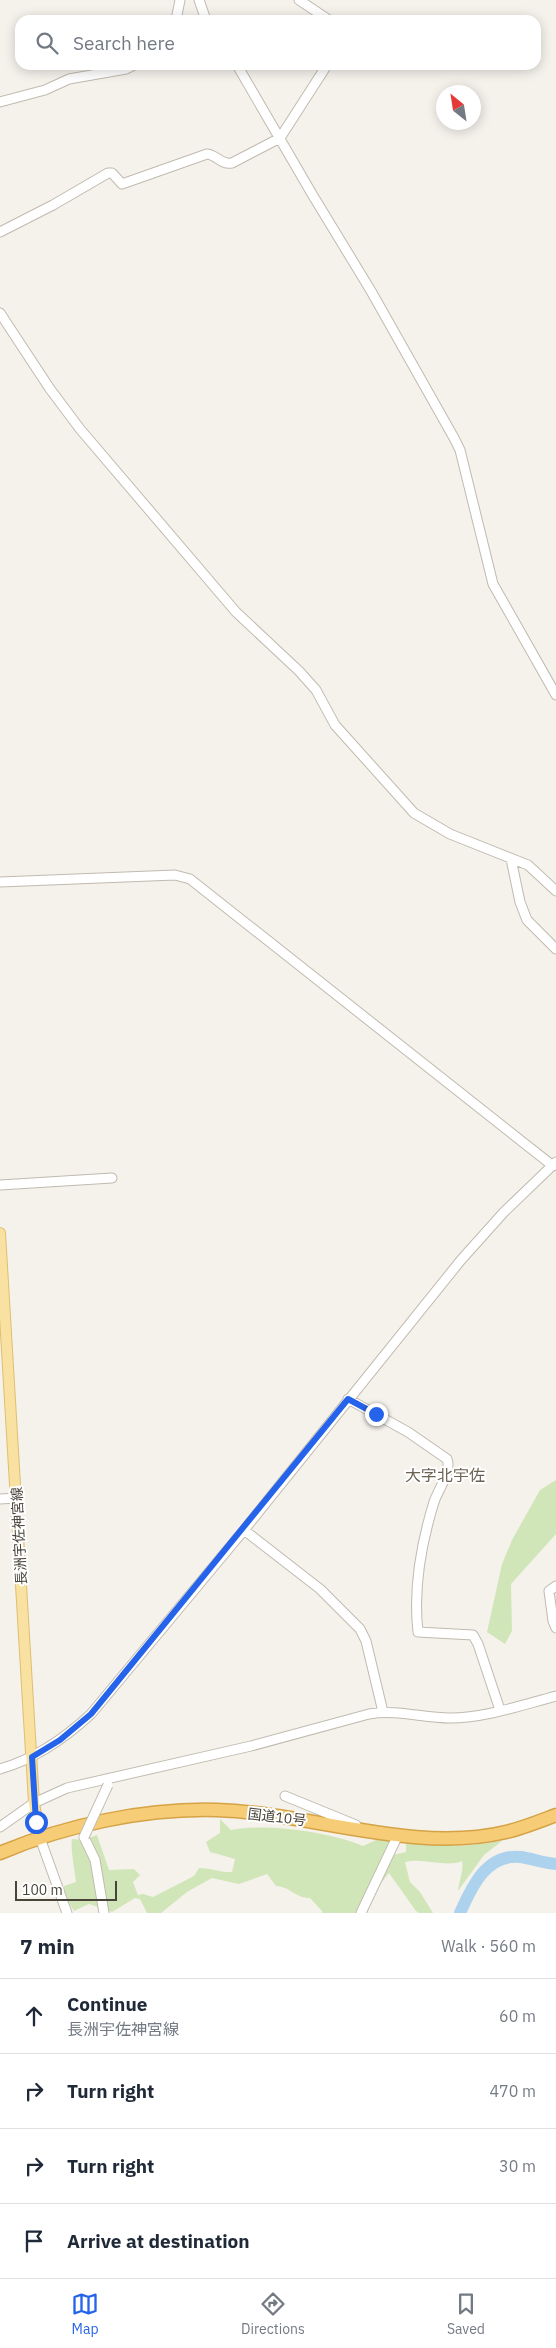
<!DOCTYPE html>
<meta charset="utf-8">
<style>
body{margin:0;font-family:"IBM Plex Sans","Noto Sans JP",sans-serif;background:#f6f6f7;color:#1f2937}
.compass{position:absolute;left:436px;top:85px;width:45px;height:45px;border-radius:50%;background:#fff;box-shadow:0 2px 12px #0003;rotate:330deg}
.scale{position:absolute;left:15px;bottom:12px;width:102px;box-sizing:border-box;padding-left:5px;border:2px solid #49443a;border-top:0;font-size:14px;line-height:18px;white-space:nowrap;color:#49443a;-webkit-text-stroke:4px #fff;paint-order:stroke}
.stop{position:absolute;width:15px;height:15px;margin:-11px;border:4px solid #2563eb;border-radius:50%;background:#fff}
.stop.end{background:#2563eb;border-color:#fff;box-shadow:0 1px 5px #0008}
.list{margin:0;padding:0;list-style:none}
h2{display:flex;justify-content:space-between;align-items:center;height:65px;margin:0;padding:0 20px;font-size:21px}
h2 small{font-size:16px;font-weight:400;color:#747a83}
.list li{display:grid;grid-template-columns:32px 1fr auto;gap:15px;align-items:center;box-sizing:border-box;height:75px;padding:0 20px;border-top:1px solid #e0e1e3}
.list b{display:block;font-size:19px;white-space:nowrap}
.list p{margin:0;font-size:16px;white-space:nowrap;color:#747a83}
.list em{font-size:16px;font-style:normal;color:#747a83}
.icon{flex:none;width:28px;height:28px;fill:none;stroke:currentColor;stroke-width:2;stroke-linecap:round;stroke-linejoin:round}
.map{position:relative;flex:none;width:556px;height:1913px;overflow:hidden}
.search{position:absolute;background:#fff;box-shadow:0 2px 12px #0003;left:15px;right:15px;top:15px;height:55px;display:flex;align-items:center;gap:12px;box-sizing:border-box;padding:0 18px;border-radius:15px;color:#747a83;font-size:19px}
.sheet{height:365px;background:#fff}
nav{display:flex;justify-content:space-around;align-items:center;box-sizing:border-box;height:70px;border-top:1px solid #e0e1e3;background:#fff;font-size:14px;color:#747a83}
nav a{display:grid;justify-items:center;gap:2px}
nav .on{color:#2563eb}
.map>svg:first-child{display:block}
</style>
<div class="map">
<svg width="556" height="1913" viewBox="0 0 556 1913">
<rect width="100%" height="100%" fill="#f5f2ec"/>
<!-- green -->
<path fill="#d1e6b8" d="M556 1480V1534L511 1584 512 1631 505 1644 487 1632 502 1564 512 1540 540 1490Z
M220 1819 231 1830C266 1823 330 1832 363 1846L378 1839 394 1842 393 1855 406 1852V1843L462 1846 502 1841 484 1855 458 1891C459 1881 464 1870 462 1861 445 1868 424 1857 405 1862L410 1882 420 1892 433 1913H419L416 1911 389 1873 357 1913H322V1911L310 1898C295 1898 291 1887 276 1886L267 1874 239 1884 212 1878 187 1892 161 1913H147L140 1899 135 1898 112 1912 89 1904 74 1911 64 1895V1886L76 1882C75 1872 70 1847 72 1839L84 1840 97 1835 109 1870 134 1869 140 1875 133 1882 138 1895 143 1894 153 1897 194 1876 199 1868C212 1868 221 1873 232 1872L235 1859 210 1852 206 1842 220 1833Z"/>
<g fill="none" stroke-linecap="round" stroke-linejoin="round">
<!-- river -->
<path stroke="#add2ed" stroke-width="12" d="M460 1913C472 1886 487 1853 521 1857 533 1859 544 1863 556 1864"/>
<defs>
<path id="minor" d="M199 0 206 20
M299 0 329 20
M176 20 180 0
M237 65 312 194 371 291 454 438 460 450 493 584 556 695
M0 102 45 90 69 79 126 69 134 65
M0 232 53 205 108 173H112L122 184 207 154C217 155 221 165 232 163L280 138 327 65
M0 313 50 389 80 429 236 612 299 671 316 690 335 725 414 813 450 834 528 865 556 891
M511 859 520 902 527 920 556 949
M0 882 175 875 190 879 553 1166
M0 1185 112 1178
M348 1399 408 1432 447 1459C452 1471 438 1490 434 1502 421 1544 413 1588 418 1632L473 1635 478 1644 500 1710
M0 1499 17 1498
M244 1530 320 1589 360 1629 366 1641 383 1712
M556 1586 549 1591 553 1621 556 1628
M0 1769C35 1759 64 1739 91 1714L244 1530 461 1260 504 1212 556 1162
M285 1796 356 1825
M0 1827 34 1803 67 1788 251 1746 369 1714C396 1709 423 1718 450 1718 485 1718 522 1705 556 1696
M84 1837 95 1860 104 1913
M40 1838 67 1913
M361 1913 398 1835"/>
<path id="major" d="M0 1233 34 1803 40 1838"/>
<path id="highway" d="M0 1853C66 1825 145 1808 217 1810 311 1813 414 1854 506 1832 523 1828 540 1821 556 1815"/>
</defs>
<!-- minor casing -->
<use href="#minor" stroke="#c0baaf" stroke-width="11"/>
<!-- major casing -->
<use href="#major" stroke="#debf71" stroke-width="12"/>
<!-- highway casing -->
<use href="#highway" stroke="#d5a346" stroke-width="15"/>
<!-- minor -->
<use href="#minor" stroke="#fff" stroke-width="9"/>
<!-- major -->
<use href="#major" stroke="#f9e1a1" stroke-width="10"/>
<!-- highway -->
<use href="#highway" stroke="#f6cd76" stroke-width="12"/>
<defs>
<path id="minor-bridge" d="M84 1837 108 1785"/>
</defs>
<!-- minor-bridge casing -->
<use href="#minor-bridge" stroke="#c0baaf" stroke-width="11" stroke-linecap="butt"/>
<!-- minor-bridge -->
<use href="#minor-bridge" stroke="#fff" stroke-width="9"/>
</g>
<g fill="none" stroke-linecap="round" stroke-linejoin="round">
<!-- route -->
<path stroke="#2563eb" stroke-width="6" d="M36 1822 32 1757 60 1740 91 1714 348 1399 376 1414"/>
</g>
<g text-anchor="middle" stroke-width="4" stroke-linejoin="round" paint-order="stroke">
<!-- street labels -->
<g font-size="14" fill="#49443a" stroke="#fff">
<text transform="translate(19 1536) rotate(-93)" y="5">長洲宇佐神宮線</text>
<text transform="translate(277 1817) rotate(7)" y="5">国道10号</text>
</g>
<!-- quarter labels -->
<g font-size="16" fill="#6c6252" stroke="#fff">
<text x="445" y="1481">大字北宇佐</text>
</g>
</g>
</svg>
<svg class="compass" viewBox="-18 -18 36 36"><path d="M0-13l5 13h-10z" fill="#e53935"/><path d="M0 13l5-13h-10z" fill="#747a83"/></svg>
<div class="scale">100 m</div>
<div class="stop" style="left:36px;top:1822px"></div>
<div class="stop end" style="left:376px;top:1414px"></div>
<div class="search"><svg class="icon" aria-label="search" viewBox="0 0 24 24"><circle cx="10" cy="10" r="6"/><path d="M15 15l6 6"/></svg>Search here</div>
</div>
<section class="sheet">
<h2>7 min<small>Walk · 560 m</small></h2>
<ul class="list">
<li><svg class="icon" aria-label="ahead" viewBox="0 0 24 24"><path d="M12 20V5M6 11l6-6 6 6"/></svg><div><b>Continue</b><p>長洲宇佐神宮線</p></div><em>60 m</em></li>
<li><svg class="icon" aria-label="right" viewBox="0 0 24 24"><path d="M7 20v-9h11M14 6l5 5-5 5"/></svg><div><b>Turn right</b></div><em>470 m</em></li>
<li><svg class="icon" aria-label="right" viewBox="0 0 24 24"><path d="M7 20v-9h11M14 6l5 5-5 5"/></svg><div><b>Turn right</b></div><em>30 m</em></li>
<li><svg class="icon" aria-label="arrive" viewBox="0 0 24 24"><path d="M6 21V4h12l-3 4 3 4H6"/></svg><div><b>Arrive at destination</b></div></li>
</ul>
</section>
<nav>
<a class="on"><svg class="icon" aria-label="map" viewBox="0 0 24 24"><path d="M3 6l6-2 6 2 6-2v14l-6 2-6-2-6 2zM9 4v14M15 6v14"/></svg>Map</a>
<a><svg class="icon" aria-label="directions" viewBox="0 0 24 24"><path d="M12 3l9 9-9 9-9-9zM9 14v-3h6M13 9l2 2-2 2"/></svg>Directions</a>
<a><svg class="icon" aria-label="saved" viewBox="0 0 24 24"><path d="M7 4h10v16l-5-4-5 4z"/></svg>Saved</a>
</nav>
